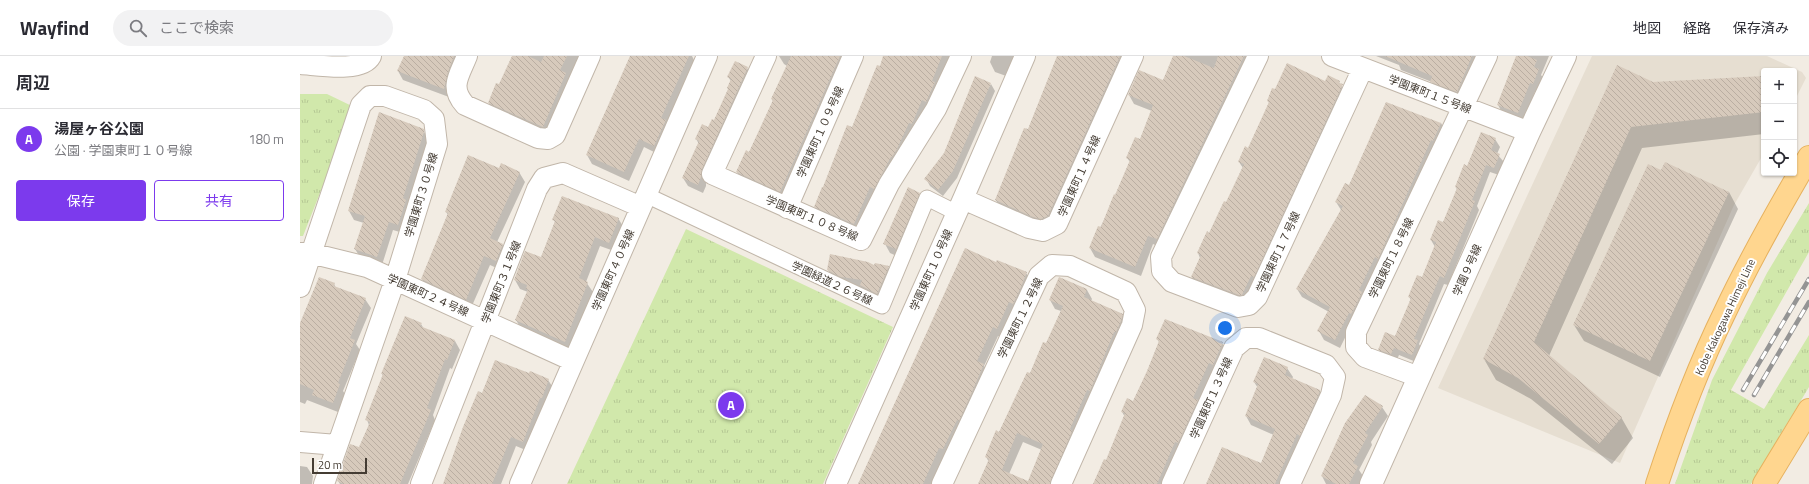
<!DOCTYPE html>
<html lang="ja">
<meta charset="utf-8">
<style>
body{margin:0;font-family:"Titillium Web","Noto Sans JP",sans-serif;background:#f2f2f3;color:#2b2b33}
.controls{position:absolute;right:12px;top:12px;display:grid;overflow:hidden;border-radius:4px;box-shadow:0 1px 3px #0004}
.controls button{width:36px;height:36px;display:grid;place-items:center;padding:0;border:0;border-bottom:1px solid #e1e1e2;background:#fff;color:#2b2b33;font:20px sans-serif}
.scale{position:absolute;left:12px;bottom:10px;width:55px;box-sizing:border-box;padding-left:4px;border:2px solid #443c33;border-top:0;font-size:11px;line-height:14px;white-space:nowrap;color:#443c33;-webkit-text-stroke:3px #fff;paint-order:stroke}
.you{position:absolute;left:925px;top:272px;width:14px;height:14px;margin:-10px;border:3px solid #fff;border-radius:50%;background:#1a73e8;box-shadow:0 0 0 6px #1a73e833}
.badge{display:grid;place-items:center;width:26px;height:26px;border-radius:50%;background:#7c3aed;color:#fff;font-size:13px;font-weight:700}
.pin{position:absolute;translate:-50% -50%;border:2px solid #fff;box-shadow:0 1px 4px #0006}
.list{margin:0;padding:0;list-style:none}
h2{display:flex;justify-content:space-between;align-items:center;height:52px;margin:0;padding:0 16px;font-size:17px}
h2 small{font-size:13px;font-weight:400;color:#7c7c81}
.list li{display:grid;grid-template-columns:26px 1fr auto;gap:12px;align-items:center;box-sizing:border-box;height:60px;padding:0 16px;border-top:1px solid #e1e1e2}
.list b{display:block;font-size:15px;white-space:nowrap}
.list p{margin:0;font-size:13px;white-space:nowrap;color:#7c7c81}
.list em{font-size:13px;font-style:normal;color:#7c7c81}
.actions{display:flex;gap:8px;padding:12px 16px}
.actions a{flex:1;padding:9px 0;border:1px solid #7c3aed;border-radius:4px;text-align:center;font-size:14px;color:#7c3aed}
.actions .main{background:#7c3aed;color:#fff}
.icon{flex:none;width:22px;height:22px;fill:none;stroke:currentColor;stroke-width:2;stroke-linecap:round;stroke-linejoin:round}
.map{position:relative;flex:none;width:1509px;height:428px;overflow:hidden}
header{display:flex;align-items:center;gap:24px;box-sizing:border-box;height:56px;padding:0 20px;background:#fff;border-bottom:1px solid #e1e1e2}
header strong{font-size:19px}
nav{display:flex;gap:22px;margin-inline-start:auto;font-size:14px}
.search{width:280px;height:36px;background:#f2f2f3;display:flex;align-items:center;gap:10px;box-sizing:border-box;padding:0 14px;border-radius:22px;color:#7c7c81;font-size:15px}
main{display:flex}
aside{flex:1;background:#fff}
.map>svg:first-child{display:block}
</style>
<header>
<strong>Wayfind</strong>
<div class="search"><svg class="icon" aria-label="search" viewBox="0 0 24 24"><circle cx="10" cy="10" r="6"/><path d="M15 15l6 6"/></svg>ここで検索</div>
<nav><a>地図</a><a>経路</a><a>保存済み</a></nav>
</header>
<main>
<aside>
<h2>周辺<small></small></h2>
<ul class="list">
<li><span class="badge">A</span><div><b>湯屋ヶ谷公園</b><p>公園 · 学園東町１０号線</p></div><em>180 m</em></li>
</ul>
<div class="actions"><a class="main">保存</a><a>共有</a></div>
</aside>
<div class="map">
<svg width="1509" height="428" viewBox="0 0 1509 428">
<defs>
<pattern id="grass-tufts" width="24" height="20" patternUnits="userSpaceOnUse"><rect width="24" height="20" fill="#d1e8ab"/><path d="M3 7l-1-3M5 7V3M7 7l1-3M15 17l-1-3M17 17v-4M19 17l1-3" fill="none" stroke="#b5c894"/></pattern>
<pattern id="building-back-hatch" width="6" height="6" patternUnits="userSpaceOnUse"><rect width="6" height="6" fill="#d7cabc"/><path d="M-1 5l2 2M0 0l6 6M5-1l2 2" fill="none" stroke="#baaea2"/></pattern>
</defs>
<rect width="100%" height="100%" fill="#f2ece3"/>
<!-- residential -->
<path fill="#e6ded1" d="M1292 0H1467L1502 16 1506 22 1494 46V15H1464V97L1434 149 1320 407 1138 332Z"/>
<!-- grass -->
<path fill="url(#grass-tufts)" d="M0 38H27L54 51 3 180H0Z
M1509 147V196L1431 334 1464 353 1509 279V331L1451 428H1375L1412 324 1467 217Z
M386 173 593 271 523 428H267Z"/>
<!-- shadow -->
<path fill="#0003" fill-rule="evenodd" d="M105 0H164L149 41 103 24 98 15Z
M213 0H279L269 23 271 27 248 80 194 56 189 47 199 30Z
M332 0H392L395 6 360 99 344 91 329 125 292 108 287 99Z
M479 0H552L486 144 442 125 437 116 450 97 473 46 472 43 487 10 484 8Z
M585 0H650L602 103 559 177 520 160 515 150 524 132 548 70 552 72Z
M692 0H718L709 21 695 16 690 6Z
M758 0H833L753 169 701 154 696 144 728 74Z
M874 0H948L862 192 853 188 841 220 795 201 790 192 816 140 830 106 827 102 840 84 852 55 834 48 829 39 864 26Z
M1076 0H1182L1162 45 1137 35 1132 26 1101 14 1099 9Z
M1217 0H1249L1241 19 1244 23 1238 37 1235 36 1223 66 1203 58 1198 49Z
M447 12 452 21 406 122V130L403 137 388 130 383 122 399 88 396 83 415 65 429 34 431 25 428 21Z
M1464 21V78L1342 92 1249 300 1321 361 1333 382 1312 408 1231 343 1196 324 1184 303 1352 27Z
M1026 26H1039L1047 38 947 248 897 230 892 221 900 202 898 197 927 147 943 112 939 106 949 93 969 47 968 45Z
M691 28 695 35 657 122 643 140 630 130 626 123 645 98Z
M1141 67 1146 76 1040 292 1024 284 1019 275 1029 256 1002 241 997 233 1041 154 1036 146 1049 130Z
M123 74 128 83 108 149 103 177 93 174 82 209 60 201 55 193 64 167 54 164 49 155Z
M1195 83 1200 91 1197 98 1204 106 1199 119 1190 116 1177 150 1179 154 1148 229 1144 228 1119 288 1122 293 1116 306 1099 299 1096 306 1084 302 1079 294 1096 281 1111 244 1109 241 1123 222 1135 191 1131 184 1144 168 1157 134 1156 131 1168 111Z
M1362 115 1429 136 1438 153 1360 321 1284 285 1274 269Z
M219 116 225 126 197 186 202 188 208 198 201 214 190 209 171 252 127 232 122 223 148 159 146 156Z
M619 138 625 147 601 202 590 197 585 188Z
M318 162 324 172 314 195 300 190 286 226 293 236 270 294 222 274 216 264 228 236 220 233 215 224 241 202 255 166 254 164Z
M697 207 726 217 732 226 702 282 698 280 684 310 689 318 645 400 632 428H558Z
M575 210 588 211 594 220 583 247 533 223 528 214Z
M759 222 787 234 792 243 791 245 822 258 827 268 758 428H679L689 406 686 401 747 288 761 255 755 253 750 244ZM723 386 742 394 728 426 709 418Z
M34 228 36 232 65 243 71 252 56 288 60 294 43 335 45 338 38 356 7 344 5 348 0 346V270Z
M121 268 124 273 155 285 160 294 152 313 150 312 133 359 135 364 108 428H40L38 425 60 392 69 369 67 364 83 320 82 318Z
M857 283 922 287 928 296 866 428H794L807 405 825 361 822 356 834 346 848 315 859 286Z
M987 312 993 321 992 323 1020 335 1025 344 984 428H907L961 408 974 379 951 369 946 360 958 332 954 326Z
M229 318 248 324 254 333 228 395 216 390 201 428H144L183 338Z
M1065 340 1082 351 1088 360 1071 386 1072 389 1059 414 1063 420 1059 428H1026L1022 420 1037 390 1036 388 1046 368Z
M0 410 7 411 13 420 12 428H0Z"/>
<!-- building -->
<path fill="url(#building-back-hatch)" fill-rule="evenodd" d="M104 0H154L148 16 144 33 97 15Z
M212 0H228L241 6 244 0H267L260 14 266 17 243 71 188 47 196 27 199 28Z
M330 0H389L361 62 366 64 354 90 339 83 324 116 286 99Z
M491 0H540L480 136 436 116 446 94 449 96 473 44 471 43Z
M583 0H642L632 25 635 26 626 46 622 44 612 68 609 67 597 93 592 101H591L574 133 570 131 554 168 514 151 522 131H523L547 69 552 71 577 9 580 10Z
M757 0H820L748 160 741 163 733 161 695 144 724 72 728 73Z
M873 0H884L914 12 918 0H944L857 183 848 180 835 211 789 192 798 170 801 171 814 138 815 139 830 104 826 102 835 81 840 83 853 49 828 39 839 14 863 24Z
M1085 0H1172L1157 36 1130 26 1132 20Z
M1216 0H1227L1237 4 1234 11 1239 13 1233 28 1230 27 1218 57 1197 49Z
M435 5 448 11 402 113 401 121 398 129 382 122 399 85 395 83 402 68 408 71 412 63 414 64 428 33 427 32 431 23 427 21Z
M987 7 1025 25 1028 19 1040 25 1039 27 1043 28 954 221 951 220 942 239H939L891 221 901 199 897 197 907 175 909 177 924 145 926 146 944 108 938 106 945 90 948 92 969 46 967 45 972 32 975 33Z
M1317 9 1353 26 1464 20V56L1331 71 1234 286 1322 361 1299 388 1218 322 1183 303Z
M675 20 691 27 653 115 638 134 624 123 644 97Z
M1086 46 1141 67 1133 85 1131 84 1078 203 1075 201 1059 234 1062 236 1054 253 1051 258 1049 257 1035 284 1017 275 1030 251 996 233 1043 150 1035 146 1045 127 1049 129Z
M79 56 124 73V76L103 142 106 144 98 169 89 166 77 201 54 193 65 160 48 155Z
M1181 76 1196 82 1191 94 1200 98 1194 112 1186 109 1172 144 1175 145 1144 222 1140 220 1114 283 1118 284 1112 299 1094 292 1091 298 1078 294 1085 276 1095 280 1111 242 1108 241 1117 219 1122 221 1136 186 1130 184 1138 164 1143 166 1157 132 1155 131 1164 108 1167 110Z
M168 99 199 112 201 107 220 116 190 182 203 188 196 205 184 200 166 244 121 223 148 157 145 156Z
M1365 106 1429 136 1350 305 1273 269 1348 108 1361 114Z
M608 131 620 137 596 193 583 188Z
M262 140 319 162 309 187 295 181 279 222 288 226 265 286 215 264 228 233H226L227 229 214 224 225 195 241 201 255 165 252 164Z
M665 192 696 206 697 204 727 216 721 231 713 248 709 246 697 273 693 271 677 305 684 308 672 336 659 365 657 364 643 393 639 392 623 428H558Z
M530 198 568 206 574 209 575 207 589 210 577 238 560 229 562 224 541 221 527 214Z
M19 221 35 227 34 230 66 242 50 282 55 284 38 327 40 328 33 347 12 339 14 334 0 328V267Z
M759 221 787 233 784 241 823 258 821 265 816 276H814L790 335 787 334 770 373 772 375 750 428H678L689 403 685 401 696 374 699 376 727 316 730 317 743 286 746 287 763 250 749 244ZM717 377 743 388 728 425 702 414Z
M105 260 122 267 120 270 155 284 147 304 145 303 127 352 131 354 100 428H44L37 425 50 388 59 391 70 366 65 364 83 318H81Z
M865 263 923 286 913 309 909 307 893 342 898 344 878 387 875 386 857 428H793L804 403 806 404 825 357 821 356 827 342 833 345 847 315 859 285 856 283Z
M964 301 988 311 985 319 1020 334V335L1000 380 997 378 975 428H906L922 391 961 407 975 373 945 360 958 328 953 326Z
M195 304 229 317 230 315 249 323 242 342H240L223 386 211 381 192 428H143L163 371 178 335 182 337Z
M1065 339 1083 350 1065 377 1068 379 1053 407 1058 410 1049 428H1036L1021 420 1045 367Z"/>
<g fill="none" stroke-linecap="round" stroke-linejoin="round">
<defs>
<path id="pedestrian" d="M346 139 582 250 627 142 657 157"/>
<path id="minor" d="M167 0C159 20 149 31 165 49L238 82 248 83 255 79 290 0
M466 0 412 118 561 184 589 128 636 53 661 0
M958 0 861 201 862 215 872 226 938 251 949 249 957 241 1063 12
M1032 0 1229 76
M0 8C18 9 62 17 71 0
M663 143 729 172 743 175 757 168 833 0
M487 152 553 0
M0 197H10L67 211 273 305
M0 231 61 49 70 40H85L124 54 134 63 137 88 95 224 24 428
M1119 321 1065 301 1056 291V276L1187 0
M0 386 37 389
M121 428 237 133 244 122 263 117 341 151
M220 428 407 0
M536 428 663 143 725 0
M642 428 739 220 752 209 770 210 826 236 835 254 832 269 761 428
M872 428 934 292 946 282H959L1026 309 1035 321 1031 339 990 428"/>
<path id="tertiary" d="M1071 428 1229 76 1265 0"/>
<path id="primary" d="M1357 428C1376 370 1398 311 1425 256 1450 203 1479 152 1509 101
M1464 428 1509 354"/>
</defs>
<!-- pedestrian casing -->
<use href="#pedestrian" stroke="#c1b6a9" stroke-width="17"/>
<!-- minor casing -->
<use href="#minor" stroke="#c1b6a9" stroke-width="22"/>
<!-- tertiary casing -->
<use href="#tertiary" stroke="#c1b6a9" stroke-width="24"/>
<!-- primary casing -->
<use href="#primary" stroke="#e6b15e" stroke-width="24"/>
<!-- pedestrian -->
<use href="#pedestrian" stroke="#fff" stroke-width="15"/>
<!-- minor -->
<use href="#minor" stroke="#fff" stroke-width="20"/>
<!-- tertiary -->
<use href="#tertiary" stroke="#fff" stroke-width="22"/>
<!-- primary -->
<use href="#primary" stroke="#ffd68f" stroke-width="22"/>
<defs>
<path id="rail" d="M1443 334 1509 223
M1454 339 1509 246"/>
</defs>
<!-- rail casing -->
<use href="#rail" stroke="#949494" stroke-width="4.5"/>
<!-- rail -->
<use href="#rail" stroke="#fff" stroke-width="3" stroke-dasharray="9" stroke-linecap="butt"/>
</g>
<g text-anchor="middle" stroke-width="4" stroke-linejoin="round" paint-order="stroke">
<!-- street labels -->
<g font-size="11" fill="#443c33" stroke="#fff">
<text transform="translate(1130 38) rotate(21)" y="4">学園東町１５号線</text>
<text transform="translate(520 76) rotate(-66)" y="4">学園東町１０９号線</text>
<text transform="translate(779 120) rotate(-66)" y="4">学園東町１４号線</text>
<text transform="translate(121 139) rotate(-73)" y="4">学園東町３０号線</text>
<text transform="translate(512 162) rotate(23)" y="4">学園東町１０８号線</text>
<text transform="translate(978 196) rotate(-65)" y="4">学園東町１７号線</text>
<text transform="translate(1091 202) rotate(-64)" y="4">学園東町１８号線</text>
<text transform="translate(313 214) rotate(-66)" y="4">学園東町４０号線</text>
<text transform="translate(631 214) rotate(-66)" y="4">学園東町１０号線</text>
<text transform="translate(1167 214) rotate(-66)" y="4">学園９号線</text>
<text transform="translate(201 226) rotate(-68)" y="4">学園東町３１号線</text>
<text transform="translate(532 227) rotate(25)" y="4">学園緑道２６号線</text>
<text transform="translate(128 239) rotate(24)" y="4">学園東町２４号線</text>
<text transform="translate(1425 261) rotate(-65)" y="4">Kobe Kakogawa Himeji Line</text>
<text transform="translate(720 262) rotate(-64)" y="4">学園東町１２号線</text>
<text transform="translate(911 342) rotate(-66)" y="4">学園東町１３号線</text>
</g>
</g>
</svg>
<div class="controls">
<button>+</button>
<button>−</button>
<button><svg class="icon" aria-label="locate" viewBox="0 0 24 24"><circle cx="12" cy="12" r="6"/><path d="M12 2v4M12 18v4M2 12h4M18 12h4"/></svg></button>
</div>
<div class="scale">20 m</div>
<div class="you"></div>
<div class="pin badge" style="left:431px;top:349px">A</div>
</div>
</main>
